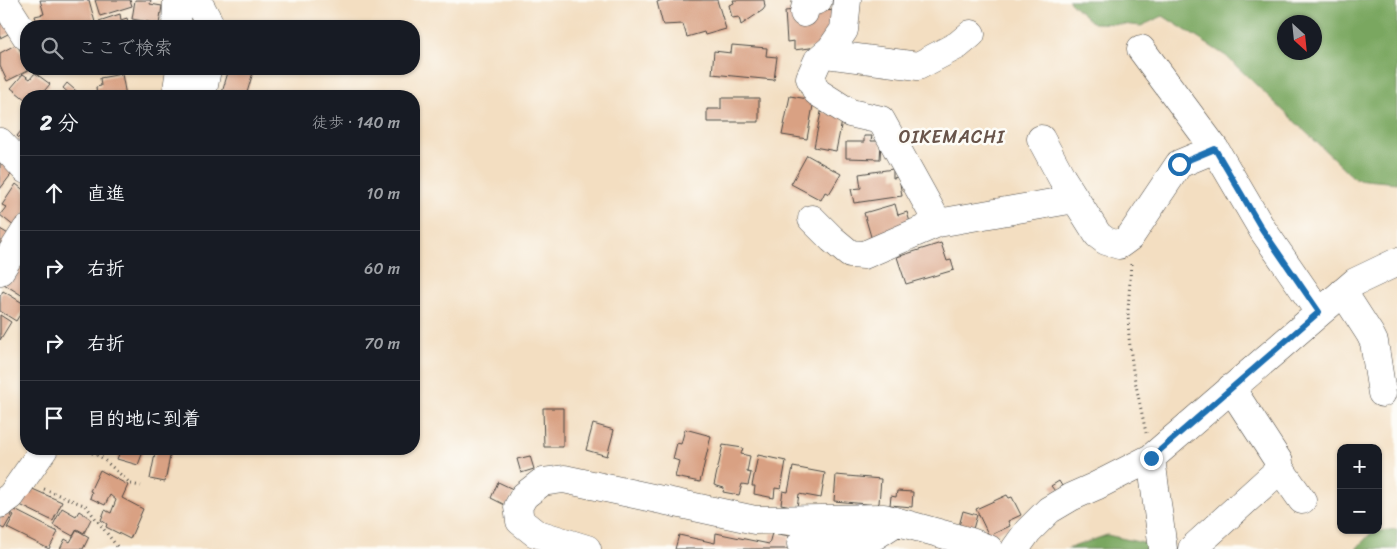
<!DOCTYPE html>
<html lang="ja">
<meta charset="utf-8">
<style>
body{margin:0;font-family:Sriracha,"Klee One",sans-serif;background:#242831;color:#f1f3f6}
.controls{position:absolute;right:15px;bottom:15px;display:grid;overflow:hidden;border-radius:10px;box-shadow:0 1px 4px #0004}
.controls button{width:45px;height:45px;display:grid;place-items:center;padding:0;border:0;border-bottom:1px solid #363941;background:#171b24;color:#f1f3f6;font:25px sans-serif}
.compass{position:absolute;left:1277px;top:15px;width:45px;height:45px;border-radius:50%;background:#171b24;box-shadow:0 1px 4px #0004;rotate:153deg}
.stop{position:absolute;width:15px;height:15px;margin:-11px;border:4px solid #1f6fb2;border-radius:50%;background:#fff}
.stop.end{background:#1f6fb2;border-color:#fff;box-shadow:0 1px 5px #0008}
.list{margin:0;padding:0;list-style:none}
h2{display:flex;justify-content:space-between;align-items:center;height:65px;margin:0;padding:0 20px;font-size:21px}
h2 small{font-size:16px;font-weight:400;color:#9ea1a6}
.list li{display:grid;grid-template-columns:32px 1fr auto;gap:15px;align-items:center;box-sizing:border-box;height:75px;padding:0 20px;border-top:1px solid #363941}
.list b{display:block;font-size:19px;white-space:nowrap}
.list em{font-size:16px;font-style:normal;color:#9ea1a6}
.icon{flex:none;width:28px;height:28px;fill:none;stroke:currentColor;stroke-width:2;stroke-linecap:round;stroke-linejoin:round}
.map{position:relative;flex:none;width:1397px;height:549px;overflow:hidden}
.search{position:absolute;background:#171b24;box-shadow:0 1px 4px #0004;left:20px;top:20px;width:400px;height:55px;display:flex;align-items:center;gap:12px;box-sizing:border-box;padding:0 18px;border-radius:20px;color:#9ea1a6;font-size:19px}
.panel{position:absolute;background:#171b24;box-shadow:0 1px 4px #0004;left:20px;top:90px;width:400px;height:365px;border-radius:20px}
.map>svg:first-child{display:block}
</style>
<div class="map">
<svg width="1397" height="549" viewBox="0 0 1397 549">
<rect width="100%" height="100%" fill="#fdfcf7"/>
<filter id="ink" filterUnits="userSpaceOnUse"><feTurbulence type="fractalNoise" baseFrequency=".02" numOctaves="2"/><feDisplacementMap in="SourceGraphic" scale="10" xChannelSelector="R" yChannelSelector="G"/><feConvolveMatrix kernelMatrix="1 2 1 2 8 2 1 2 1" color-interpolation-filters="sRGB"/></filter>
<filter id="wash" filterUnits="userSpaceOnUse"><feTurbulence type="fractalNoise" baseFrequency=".0096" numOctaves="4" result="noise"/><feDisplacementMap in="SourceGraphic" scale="20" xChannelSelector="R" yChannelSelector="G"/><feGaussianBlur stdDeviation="1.12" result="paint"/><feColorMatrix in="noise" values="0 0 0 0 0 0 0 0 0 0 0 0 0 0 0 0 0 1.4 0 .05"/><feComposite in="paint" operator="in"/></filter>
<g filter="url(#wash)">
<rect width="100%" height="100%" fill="#f3dec1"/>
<!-- forest -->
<path fill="#7aa760" stroke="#526946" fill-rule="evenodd" d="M1068 0H1397V183L1355 179 1226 56 1163 16 1141 26 1122 24 1093 23ZM1284 22H1314V52H1284Z
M1397 529V549H1356L1372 532Z
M1107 535 1148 544 1149 549H1067Z"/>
<g id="blocks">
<!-- building -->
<path fill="#d9a183" d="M40 0H89L96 26H38L35 16 44 14Z
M95 0H130L132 6 100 16Z
M135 0H151L150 4 162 6 159 24 132 19Z
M662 0H717L726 29 705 35 704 32 687 37 683 24 663 25 657 2Z
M733 0H764L765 7 763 10 741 25 739 17 732 18 729 5 734 3Z
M795 10 813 12 835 10 826 46 794 50V41L787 42 785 11Z
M120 14 121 20 127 18 129 26H101L99 21Z
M0 20 2 24 7 22 12 32 0 38Z
M17 44 24 58 26 57V69H31L7 81 0 66V53Z
M732 45 767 48 766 56 777 57 774 80 712 74 714 51 731 53Z
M229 69H254L246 96H221Z
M35 73 50 84 40 96H26V100L11 88 23 74 30 79Z
M122 74 126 96H97L96 87 101 86 100 78Z
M67 83 82 96H72L63 88Z
M790 96 814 100 807 139 782 135Z
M721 98H759V122H707V109H721Z
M821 112 843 116 836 151 814 147Z
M26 125V145L17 136Z
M864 136H872L871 141H881L880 159 846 158V142H864Z
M807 155 841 174 829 194 825 192 821 200 791 184Z
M1 162 13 172 0 189V164Z
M893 169V178L899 177 902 196 854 203 851 189 861 188 859 174Z
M16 184 26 192V211L15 227 0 215 6 207 2 205Z
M895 204 898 215 907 212 912 229 872 240 864 213Z
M0 229 10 235 0 251Z
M941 243 947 261 951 260 954 270 906 284 897 257Z
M26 250V298L4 284Z
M3 291 26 305 16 321 0 311V296Z
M0 315 11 322 0 340Z
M543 408H563V447H544Z
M593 424 614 430 607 456 586 450Z
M685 429 711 436 700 482 675 477 679 461 673 459 677 443 681 444Z
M723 445 743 448 741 454 750 456 747 472 751 473 748 485 742 484 739 495 723 492 724 488 714 485Z
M121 449H144L138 465 117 459Z
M156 449 171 451 165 482 150 479Z
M758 455 786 461 781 489 775 488 774 498 754 494 755 486H752Z
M530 456 534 469 521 473 517 459Z
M793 467 825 473 821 498 799 494 797 507 781 504 783 491 788 492Z
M100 470 128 485 122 498 143 509 130 539 106 527 107 524 101 520 105 510 111 513 116 500 110 495 105 505 90 498 92 492 90 491Z
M836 475 881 479 879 503 877 505 834 501Z
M1059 481 1062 486 1055 491 1051 486Z
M498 482 515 490 507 506 491 498Z
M28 487 62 502 53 521 20 505Z
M897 491 913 492 912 507 890 505 891 496 896 497Z
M1007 495 1009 498 1012 497 1021 515 1008 521 1010 526 989 536 976 509Z
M9 507 58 532 49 549 7 528 14 515 7 510Z
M62 508 76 516 79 511 91 519 84 533 77 529 73 536 53 525Z
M3 511 12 515 4 529 0 527V517Z
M963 511 977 515 973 529 959 526Z
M77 530 89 537 83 549H60L65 539 70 542Z
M716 533 769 544 772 533 790 536 787 549H675L679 535 715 543Z"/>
</g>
</g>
<g filter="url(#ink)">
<use href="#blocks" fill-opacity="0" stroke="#494642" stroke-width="1"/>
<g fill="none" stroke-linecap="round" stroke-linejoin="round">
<defs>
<path id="minor" d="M3 0 26 36
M197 0 211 26
M847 0 844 30 831 49 818 60 810 78 817 92 850 113 881 120 938 223
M804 13 806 4 818 0
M176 26 177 0
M1141 49 1215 149 1262 229 1319 312
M826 54 918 66 958 45 971 34
M176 96 180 69
M202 96 207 69
M1041 139 1062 178 1098 235 1106 241 1119 245 1130 237 1179 164 1215 149
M0 142 26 170
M812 219 832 239 850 254 864 255 938 223 1075 199
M0 271 26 230
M1343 292 1370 334 1374 342 1382 393
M1151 458 1163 549
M1278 466 1302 500
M0 504 11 496 44 449
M801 544 873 537 893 524
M587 549 535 533 520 521 518 507 524 496 542 482 564 479 755 520 884 518 971 542 989 549
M1015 549 1028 531 1049 510 1071 497 1096 486 1151 458 1355 282 1397 262
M1192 549 1277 472 1279 462 1231 388"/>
</defs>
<!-- minor casing -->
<use href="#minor" stroke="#494642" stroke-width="29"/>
<!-- path -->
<path stroke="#494642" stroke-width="3" stroke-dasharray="1 4" stroke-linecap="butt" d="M1131 264 1128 311 1129 338 1133 371 1146 433
M83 449 101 457 131 484 141 486
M44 489 86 506 119 549"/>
<!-- minor -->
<use href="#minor" stroke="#fff" stroke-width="28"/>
</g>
</g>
<g fill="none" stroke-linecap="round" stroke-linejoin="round" filter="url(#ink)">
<!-- route -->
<path stroke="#1f6fb2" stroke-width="6" d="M1151 458 1319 312 1262 229 1215 149 1179 164"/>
</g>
<g text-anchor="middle" stroke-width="5" stroke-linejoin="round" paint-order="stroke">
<!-- quarter labels -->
<g font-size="18" letter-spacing="1" fill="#68544a" stroke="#fdfcf7">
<text x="952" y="143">OIKEMACHI</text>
</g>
</g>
</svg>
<div class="controls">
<button>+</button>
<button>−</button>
</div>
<svg class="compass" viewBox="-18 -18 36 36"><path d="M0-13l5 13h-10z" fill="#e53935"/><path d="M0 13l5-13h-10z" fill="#9ea1a6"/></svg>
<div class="stop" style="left:1179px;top:164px"></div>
<div class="stop end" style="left:1151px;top:458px"></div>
<div class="search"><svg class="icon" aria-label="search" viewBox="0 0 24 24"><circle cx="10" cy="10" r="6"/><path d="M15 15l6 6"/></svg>ここで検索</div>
<section class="panel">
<h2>2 分<small>徒歩 · 140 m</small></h2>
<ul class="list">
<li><svg class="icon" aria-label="ahead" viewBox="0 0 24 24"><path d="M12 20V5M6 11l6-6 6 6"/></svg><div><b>直進</b></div><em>10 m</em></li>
<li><svg class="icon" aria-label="right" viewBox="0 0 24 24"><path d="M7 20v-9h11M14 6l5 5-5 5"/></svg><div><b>右折</b></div><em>60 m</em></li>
<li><svg class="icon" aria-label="right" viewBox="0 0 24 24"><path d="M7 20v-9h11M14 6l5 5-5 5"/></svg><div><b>右折</b></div><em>70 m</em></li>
<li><svg class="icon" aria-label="arrive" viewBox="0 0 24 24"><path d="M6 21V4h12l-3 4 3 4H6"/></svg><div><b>目的地に到着</b></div></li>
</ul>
</section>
</div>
